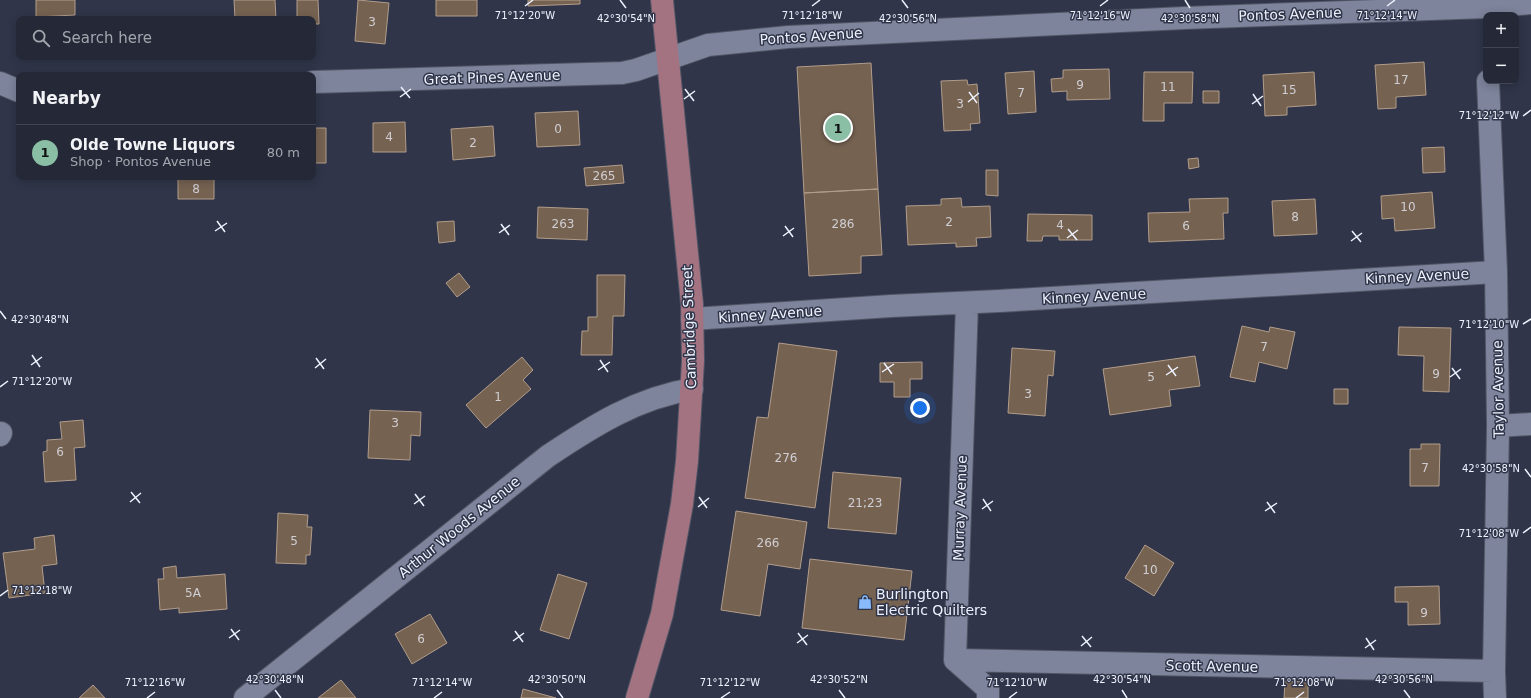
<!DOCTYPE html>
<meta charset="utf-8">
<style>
body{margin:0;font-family:"DejaVu Sans",sans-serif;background:#2c303f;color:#f1f3f6}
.controls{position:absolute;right:12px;top:12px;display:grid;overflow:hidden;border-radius:8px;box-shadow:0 2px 10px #0003}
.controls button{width:36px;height:36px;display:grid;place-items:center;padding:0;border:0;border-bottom:1px solid #414452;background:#242837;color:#f1f3f6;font:20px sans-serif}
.you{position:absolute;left:920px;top:408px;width:14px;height:14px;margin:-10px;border:3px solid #fff;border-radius:50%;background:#1a73e8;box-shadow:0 0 0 6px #1a73e833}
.badge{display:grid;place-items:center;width:26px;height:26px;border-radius:50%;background:#8abfa5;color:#111;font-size:13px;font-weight:700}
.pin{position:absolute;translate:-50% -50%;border:2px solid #fff;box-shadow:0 1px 4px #0006}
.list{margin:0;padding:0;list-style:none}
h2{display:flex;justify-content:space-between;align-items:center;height:52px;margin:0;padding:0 16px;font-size:17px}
h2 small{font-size:13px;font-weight:400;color:#a3a6ad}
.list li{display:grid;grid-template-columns:26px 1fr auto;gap:12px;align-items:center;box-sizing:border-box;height:56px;padding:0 16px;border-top:1px solid #414452}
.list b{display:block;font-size:15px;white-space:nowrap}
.list p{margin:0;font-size:13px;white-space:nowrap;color:#a3a6ad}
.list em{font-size:13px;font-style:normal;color:#a3a6ad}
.icon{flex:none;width:22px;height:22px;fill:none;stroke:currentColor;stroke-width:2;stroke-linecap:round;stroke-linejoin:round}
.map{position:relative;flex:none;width:1531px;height:698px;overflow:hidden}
.search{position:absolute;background:#242837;box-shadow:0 2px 10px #0003;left:16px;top:16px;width:300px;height:44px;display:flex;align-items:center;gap:10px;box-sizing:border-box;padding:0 14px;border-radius:8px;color:#a3a6ad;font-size:15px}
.panel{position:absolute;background:#242837;box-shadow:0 2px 10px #0003;left:16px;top:72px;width:300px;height:108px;border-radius:8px}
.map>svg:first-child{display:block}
</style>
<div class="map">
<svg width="1531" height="698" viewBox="0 0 1531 698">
<rect width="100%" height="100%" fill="#303549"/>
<!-- building -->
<path fill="#756251" stroke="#b29d8b" d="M36 0H75V15L36 17Z
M234 0H275L276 19H235Z
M297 0H318L319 24H313V19H297Z
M358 0 389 3 385 44 355 41Z
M436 0H477V16H436Z
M528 0H580V4L528 6Z
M1424 62 1426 95 1396 97V108L1378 109 1375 65Z
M871 63 878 189 804 193 797 67Z
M1109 69 1110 99 1067 100V91L1052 92 1051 79 1063 78V70Z
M1034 71 1036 112 1008 114 1005 73Z
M1144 72H1193L1192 103H1164V121H1143Z
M1314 72 1316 105 1287 107V115L1265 116 1263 75Z
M967 80 968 85 977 84 980 123 970 124 971 130 944 131 941 81Z
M1203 91H1219V103H1203Z
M578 111 580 145 537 147 535 113Z
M405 122 406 152H373V123Z
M493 126 495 156 453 160 451 129Z
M313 128H326V163H313Z
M1444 147 1445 172 1423 173 1422 148Z
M17 153H19V176H18Z
M1198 158 1199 167 1189 169 1188 159Z
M622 165 624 183 586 186 584 168Z
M986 170H998V196L986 195Z
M189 177H214V199H178V179H189Z
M878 189 882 255 861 256V273L809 276 804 193Z
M1432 192 1435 228 1395 231 1394 218 1382 219 1381 196Z
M961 198 962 207 990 206 991 237 976 238 977 246 956 247V243L908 245 906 206 941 205V199Z
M1228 198V213H1223L1224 239 1149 242 1148 213 1190 212 1189 199Z
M1315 199 1317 234 1274 236 1272 201Z
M538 207 588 209 587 240 537 238Z
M1028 214 1092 215V240H1059V236H1043L1042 241H1027Z
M454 221 455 241 439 243 437 222Z
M459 273 470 287 457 297 446 283Z
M597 275H625L624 316H613L612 355H581L582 331H588V317H597Z
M1242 326 1269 332 1270 327 1295 332 1287 369 1259 362 1255 382 1230 377Z
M1399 327 1451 328 1449 392 1423 391 1424 356 1398 355Z
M779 343 837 351 815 508 745 498 757 417 768 418Z
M1012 348 1055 351 1053 376 1048 375 1045 416 1008 413Z
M1195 356 1200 386 1169 390 1171 406 1110 415 1103 369Z
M522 357 533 370 523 380 531 389 486 428 466 405Z
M922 362V379H910V397H894V382H880V363Z
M1334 389H1348V404H1334Z
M370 410 421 412 420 436 411 435 410 460 368 458Z
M83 420 85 447 74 448 76 480 45 482 43 452 47 451V440L62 439 60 422Z
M1421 444H1440L1439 486H1410V449H1421Z
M833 472 901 478 896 534 828 528Z
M736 511 807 522 800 569 768 564 760 616 721 610Z
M278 513 308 515 307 527H312L310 555H306V564L276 563Z
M54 535 57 564 42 566 45 593 9 598 3 553 35 549 34 538Z
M1145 545 1174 563 1154 596 1125 578Z
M810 559 912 571 904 640 802 628Z
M176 566 177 578 225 574 227 609 179 613V608L160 610 158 579H164L163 568Z
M558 574 587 583 569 639 540 630Z
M1439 586 1440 624 1408 625V602H1395V587Z
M430 614 447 643 412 664 395 634Z
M341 680 356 698H318Z
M1285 681 1308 682V698H1284Z
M93 685 105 698H79Z
M523 689 556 698H521Z"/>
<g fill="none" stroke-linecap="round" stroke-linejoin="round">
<defs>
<path id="minor" d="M1488 81 1496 272 1498 426 1494 671 1495 698
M313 82 622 73 636 70 708 45 788 37 1184 18 1486 7 1531 3
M0 83 19 91
M692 319 891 306 999 301 1496 272
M1498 426 1531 424
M0 435 1 433
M955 660 1494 671
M955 660 967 303
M955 660 988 689V698
M245 698 548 456C593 426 637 398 692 389"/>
<path id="major" d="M637 698 662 614 682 504 687 461 693 361 692 304 662 0"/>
</defs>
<!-- minor casing -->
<use href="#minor" stroke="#505464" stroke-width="24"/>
<!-- major casing -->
<use href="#major" stroke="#505464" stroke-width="24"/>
<!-- minor -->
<use href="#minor" stroke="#7d849b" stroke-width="22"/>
<!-- major -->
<use href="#major" stroke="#a37382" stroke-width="22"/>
</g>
<!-- ticks -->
<path fill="none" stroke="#eef2fe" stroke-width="1.5" d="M620 0 626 8M902 0 908 8M1185 0 1190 8M525 6 533 0M812 6 820 0M1100 6 1108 0M1387 6 1395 0M401 87 410 98M685 89 694 101M969 92 977 103M1253 94 1261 106M400 97 411 89M684 99 695 91M968 102 979 93M1252 104 1263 96M1523 116 1531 110M217 221 225 232M501 224 509 235M785 226 793 237M1068 229 1077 240M215 231 227 223M1352 231 1361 242M499 233 510 225M783 236 794 228M1067 238 1078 230M1351 241 1362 233M0 311 6 319M1523 324 1531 319M32 355 40 367M316 358 324 369M600 360 608 372M884 363 892 374M31 365 42 357M1168 365 1176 376M315 368 326 359M1452 368 1460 379M598 370 610 362M882 372 894 364M1166 375 1178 367M1450 377 1461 369M0 387 8 381M1525 469 1531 477M131 492 140 503M415 494 424 506M699 497 707 508M983 499 991 511M130 502 141 493M1267 502 1275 513M414 504 425 496M698 507 709 498M982 509 993 501M1265 511 1277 503M1523 533 1531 527M0 596 8 590M231 629 239 640M515 631 523 642M798 633 807 645M1082 636 1091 647M229 638 240 630M1366 638 1374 650M513 641 524 633M797 643 808 635M1081 646 1092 637M1365 648 1376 640M275 690 281 698M557 690 563 698M839 690 845 698M1122 690 1127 698M1404 690 1410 698M147 698 155 692M434 698 442 692M721 698 730 692M1009 698 1017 692M1296 698 1304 692"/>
<!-- icons -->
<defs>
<symbol id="shop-bare" viewBox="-9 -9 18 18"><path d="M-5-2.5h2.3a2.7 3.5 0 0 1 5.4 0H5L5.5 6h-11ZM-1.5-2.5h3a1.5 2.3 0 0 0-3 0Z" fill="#88bafc" stroke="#303549" stroke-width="2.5" paint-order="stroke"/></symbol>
</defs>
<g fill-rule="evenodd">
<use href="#shop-bare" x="855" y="592" width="20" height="20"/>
</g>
<g text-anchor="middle" stroke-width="3" stroke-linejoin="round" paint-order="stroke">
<!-- number labels -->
<g font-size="12" fill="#d0ced3">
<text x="372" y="26">3</text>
<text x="1401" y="84">17</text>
<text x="1080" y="89">9</text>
<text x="1168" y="91">11</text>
<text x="1289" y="94">15</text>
<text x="1021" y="97">7</text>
<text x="960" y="108">3</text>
<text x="558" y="133">0</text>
<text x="389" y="141">4</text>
<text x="473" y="147">2</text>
<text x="604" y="180">265</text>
<text x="196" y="193">8</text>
<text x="1408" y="211">10</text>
<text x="1295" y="221">8</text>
<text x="949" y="226">2</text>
<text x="563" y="228">263</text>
<text x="843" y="228">286</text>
<text x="1060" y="229">4</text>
<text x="1186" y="230">6</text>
<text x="1264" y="351">7</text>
<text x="1436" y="378">9</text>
<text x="1151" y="381">5</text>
<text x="1028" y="398">3</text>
<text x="498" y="401">1</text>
<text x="395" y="427">3</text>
<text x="60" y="456">6</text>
<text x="786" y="462">276</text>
<text x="1425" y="472">7</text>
<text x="865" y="507">21;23</text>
<text x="294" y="545">5</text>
<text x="768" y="547">266</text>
<text x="1150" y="574">10</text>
<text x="193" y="597">5A</text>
<text x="1424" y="617">9</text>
<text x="421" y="643">6</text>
</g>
<!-- street labels -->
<g font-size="14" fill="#eef2fe" stroke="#303549">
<text transform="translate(1290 14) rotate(-2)" y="5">Pontos Avenue</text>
<text transform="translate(811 36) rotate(-4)" y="5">Pontos Avenue</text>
<text transform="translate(492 77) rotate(-2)" y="5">Great Pines Avenue</text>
<text transform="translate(1417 276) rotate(-3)" y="5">Kinney Avenue</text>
<text transform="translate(1094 296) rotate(-3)" y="5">Kinney Avenue</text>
<text transform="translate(770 314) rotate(-4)" y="5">Kinney Avenue</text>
<text transform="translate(689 327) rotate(-92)" y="5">Cambridge Street</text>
<text transform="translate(1498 389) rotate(-91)" y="5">Taylor Avenue</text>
<text transform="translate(960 508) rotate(-88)" y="5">Murray Avenue</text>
<text transform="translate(459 527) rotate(-39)" y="5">Arthur Woods Avenue</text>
<text transform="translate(1212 666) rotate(1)" y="5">Scott Avenue</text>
</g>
<!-- poi labels -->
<g font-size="14" fill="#eef2fe" stroke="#303549" text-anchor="start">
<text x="876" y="599">Burlington<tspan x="876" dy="16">Electric Quilters</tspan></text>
</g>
</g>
<g font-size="10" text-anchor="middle" fill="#eef2fe" stroke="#303549" stroke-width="3" stroke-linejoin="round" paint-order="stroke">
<text x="525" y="19">71°12'20"W</text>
<text x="812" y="19">71°12'18"W</text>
<text x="1100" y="19">71°12'16"W</text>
<text x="1387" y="19">71°12'14"W</text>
<text x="626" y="22">42°30'54"N</text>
<text x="908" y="22">42°30'56"N</text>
<text x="1190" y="22">42°30'58"N</text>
<text x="1489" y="119">71°12'12"W</text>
<text x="40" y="323">42°30'48"N</text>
<text x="1489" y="328">71°12'10"W</text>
<text x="42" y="385">71°12'20"W</text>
<text x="1491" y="472">42°30'58"N</text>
<text x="1489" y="537">71°12'08"W</text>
<text x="42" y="594">71°12'18"W</text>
<text x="275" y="683">42°30'48"N</text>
<text x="557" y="683">42°30'50"N</text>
<text x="839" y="683">42°30'52"N</text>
<text x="1122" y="683">42°30'54"N</text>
<text x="1404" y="683">42°30'56"N</text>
<text x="155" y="686">71°12'16"W</text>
<text x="442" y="686">71°12'14"W</text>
<text x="730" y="686">71°12'12"W</text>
<text x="1017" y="686">71°12'10"W</text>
<text x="1304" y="686">71°12'08"W</text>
</g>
</svg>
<div class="controls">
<button>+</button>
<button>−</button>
</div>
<div class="you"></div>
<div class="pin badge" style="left:838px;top:128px">1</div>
<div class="search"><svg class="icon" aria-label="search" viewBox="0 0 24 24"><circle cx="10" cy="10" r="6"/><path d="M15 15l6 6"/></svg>Search here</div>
<section class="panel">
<h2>Nearby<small></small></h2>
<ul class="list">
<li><span class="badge">1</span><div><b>Olde Towne Liquors</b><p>Shop · Pontos Avenue</p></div><em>80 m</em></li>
</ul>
</section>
</div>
